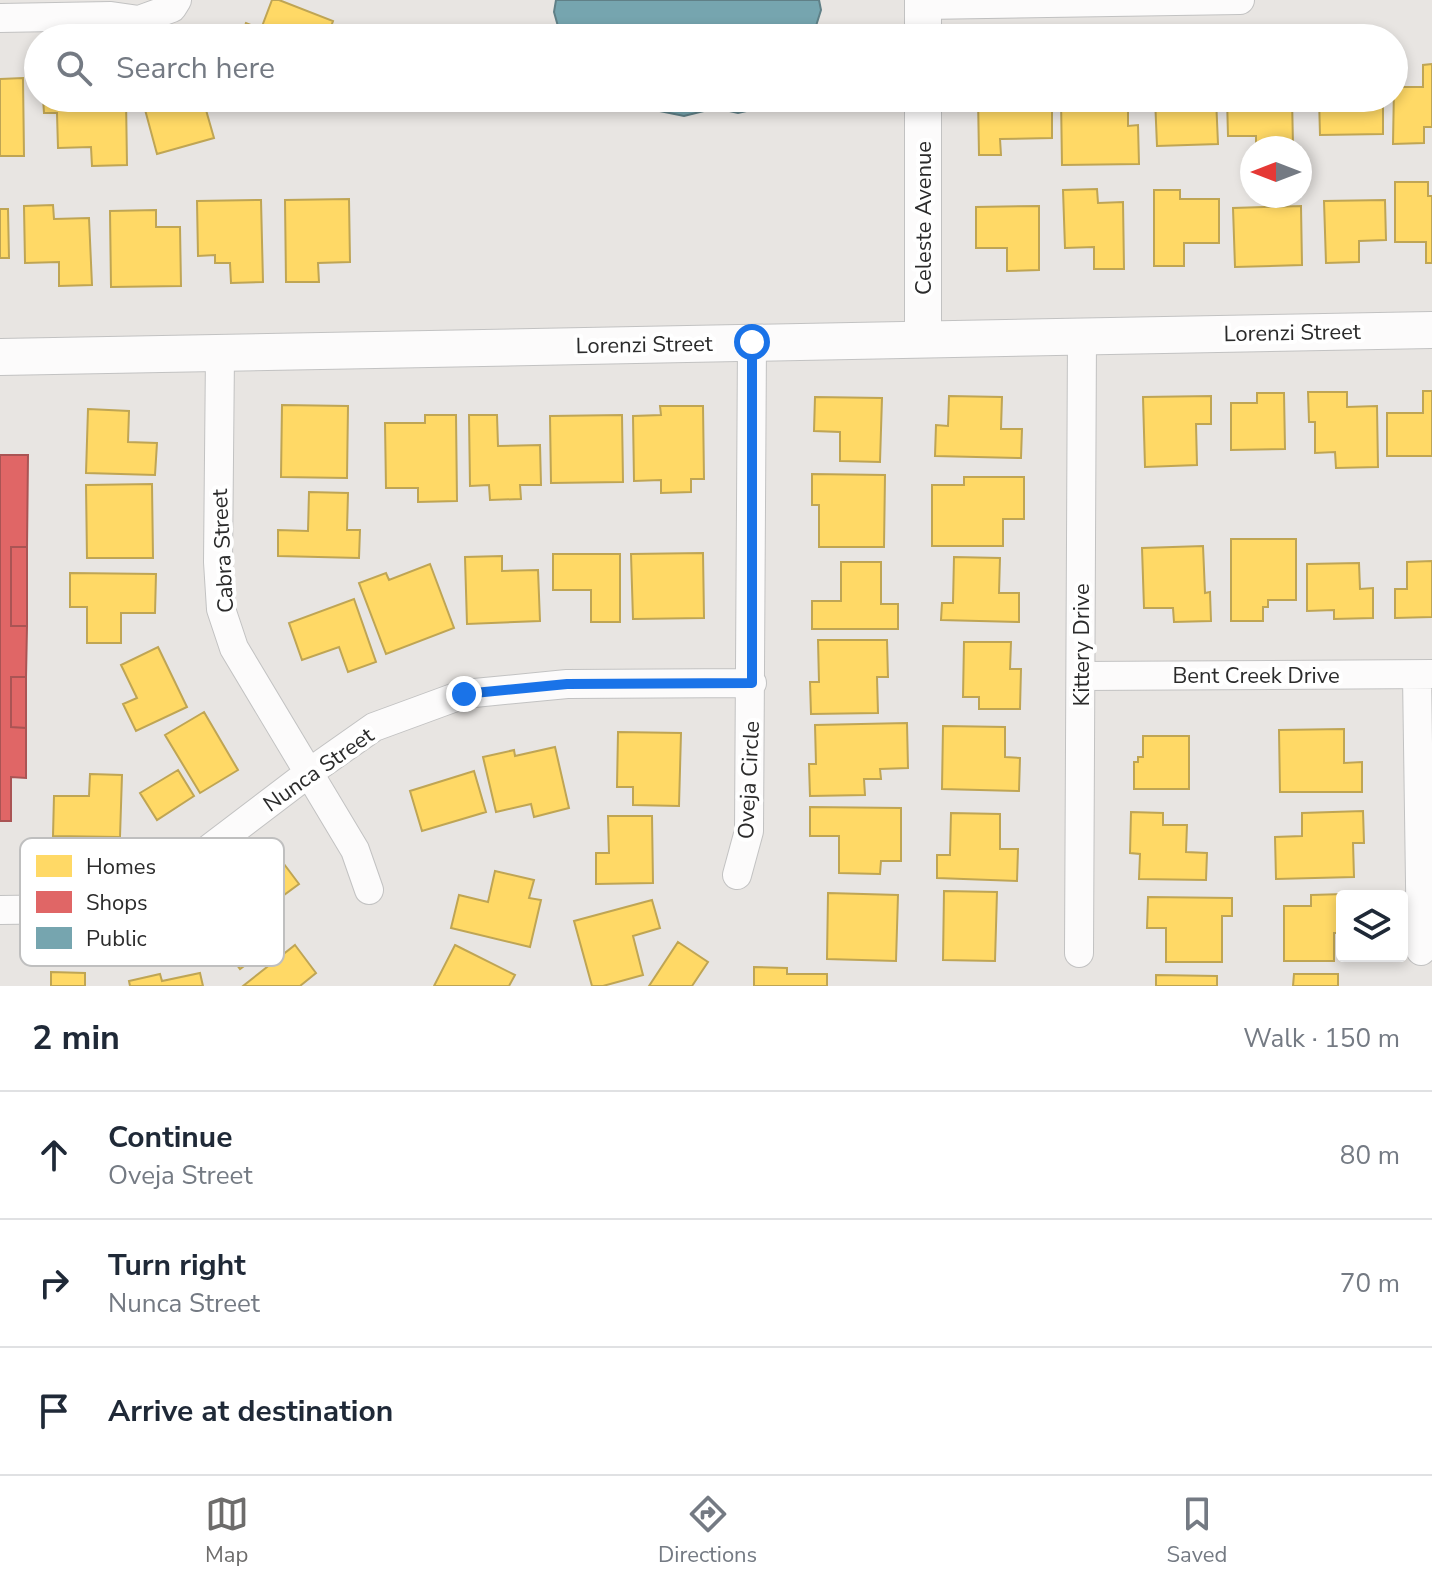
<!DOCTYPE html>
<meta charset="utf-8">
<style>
body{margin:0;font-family:"Nunito Sans",sans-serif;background:#f6f6f7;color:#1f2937}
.controls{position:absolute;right:24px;bottom:24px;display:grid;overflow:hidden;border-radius:8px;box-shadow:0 4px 12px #0003}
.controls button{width:72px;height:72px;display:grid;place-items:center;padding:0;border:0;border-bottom:2px solid #e0e1e3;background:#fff;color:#1f2937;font:40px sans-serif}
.compass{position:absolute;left:1240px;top:136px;width:72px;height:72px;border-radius:50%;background:#fff;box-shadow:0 4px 12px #0003;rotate:270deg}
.stop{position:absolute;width:24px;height:24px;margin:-18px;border:6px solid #1a73e8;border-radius:50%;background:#fff}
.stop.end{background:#1a73e8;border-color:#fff;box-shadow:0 2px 8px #0008}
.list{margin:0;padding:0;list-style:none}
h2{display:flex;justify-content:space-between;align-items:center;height:104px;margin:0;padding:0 32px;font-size:34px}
h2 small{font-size:26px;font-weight:400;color:#747a83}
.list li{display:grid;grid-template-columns:52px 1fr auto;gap:24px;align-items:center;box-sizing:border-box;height:128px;padding:0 32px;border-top:2px solid #e0e1e3}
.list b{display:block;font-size:30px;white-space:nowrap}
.list p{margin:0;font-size:26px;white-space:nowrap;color:#747a83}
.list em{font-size:26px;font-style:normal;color:#747a83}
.icon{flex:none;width:44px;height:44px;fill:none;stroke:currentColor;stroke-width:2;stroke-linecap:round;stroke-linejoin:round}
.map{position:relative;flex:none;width:1432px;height:986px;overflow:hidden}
.search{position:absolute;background:#fff;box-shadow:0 4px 12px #0003;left:24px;right:24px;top:24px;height:88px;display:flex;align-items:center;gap:20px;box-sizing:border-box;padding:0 28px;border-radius:44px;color:#747a83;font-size:30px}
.sheet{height:488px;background:#fff}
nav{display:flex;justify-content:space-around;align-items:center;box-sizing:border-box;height:112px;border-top:2px solid #e0e1e3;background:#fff;font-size:22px;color:#747a83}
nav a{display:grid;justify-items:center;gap:4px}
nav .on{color:#6d6c6b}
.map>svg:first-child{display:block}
</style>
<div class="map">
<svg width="1432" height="986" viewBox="0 0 1432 986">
<rect width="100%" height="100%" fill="#e8e5e2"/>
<!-- homes -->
<path fill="#ffd966" stroke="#bfa554" stroke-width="2" d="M272 0H279L333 21 327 38H240L246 23 261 29Z
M1432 64V127H1424V143L1393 144 1394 87H1423V65Z
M23 78 24 156H0V79Z
M43 98H126L127 165 92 166 91 147 58 148 57 113H44Z
M170 98H217L219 107 206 110 214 138 157 154 144 106Z
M269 98H303L299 110Z
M978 98H1039V106H1052V138L1000 139 1001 155H979Z
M1061 98H1128V126L1138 125 1139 164 1062 165Z
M1155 98H1216L1218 144 1157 146Z
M1227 98H1292L1293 145 1256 146V136H1228Z
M1319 98H1383V134L1320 135Z
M1395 182H1428V196H1432V263H1426V242H1395Z
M1097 189 1098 203 1123 202 1124 269H1094V247L1065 248 1063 190Z
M1154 190H1180V199H1219V243H1184V266H1154Z
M349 199 350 262 318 263 319 282H286L285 200Z
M261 200 263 282 231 283 230 263H215V255L198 256 197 201Z
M1385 200 1386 240 1359 241V262L1326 263 1324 201Z
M53 205 54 219 89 218 92 285 59 286V262L25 263 24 206Z
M1039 206V270L1007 271V248H976V207Z
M1301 206 1302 265 1235 267 1233 208Z
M0 209H8L9 258H0Z
M156 210V227H180L181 286 111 287 110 211Z
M1423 391H1432V456H1387V413H1423Z
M1308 392H1347V407L1377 406 1378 467 1336 468 1335 452 1315 453V422H1309Z
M1257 393H1284L1285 449 1231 450V403H1257Z
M949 396 1002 397 1001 429H1022L1021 458 935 456 936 425 948 426Z
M1211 396V424H1196L1197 465 1145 467 1143 397Z
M815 397 882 398 880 462 840 461V432L814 431Z
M282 405 348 406 347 478 281 477Z
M660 406H703L704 479H691V492L661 493V480L634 481 633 416 661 415Z
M88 409 129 411 128 442 157 443 155 475 86 473Z
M425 415H456L457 501 418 502V488H386L385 423H425Z
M469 415H497L498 446 540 445 541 485H520L521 499 490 500 489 485 470 486Z
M622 415 623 482 551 483 550 416Z
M812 474 885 475 884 547H819V505H812Z
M964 477H1024V519H1003V546H932V485H964Z
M152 484 153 558H87L86 485Z
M309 492 348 493 347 530H360L359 558 278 556V530L308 531Z
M1231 539H1296V600H1268V607H1263V621H1231Z
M1203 546 1205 593 1210 592 1211 621 1174 622 1173 608H1144L1142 548Z
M703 553 704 618 633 619 631 554Z
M553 554H620V622H591V590H553Z
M502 556V571L538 570 540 621 467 624 465 557Z
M954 557 1000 558 999 593H1019V622L941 620 942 603H953Z
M1432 561V617L1395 618V589H1407V562Z
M841 562H881V604H898V629H812V601H841Z
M1359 563 1360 589 1373 588V618L1334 619V610L1307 611V564Z
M430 564 454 628 386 654 359 583 386 573 389 580Z
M70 573 156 574 155 613H121V643H87V607H70Z
M354 599 376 662 348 672 339 647 302 660 289 623Z
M818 640H887L888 677H877L878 713 811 714 810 682H819Z
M964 642H1011L1010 669H1021L1020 709H979V697H963Z
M158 647 187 707 136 731 123 704 137 698 121 665Z
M204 712 238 770 200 793 165 735Z
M907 723 908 768 880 769 881 779H864L865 795 810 796 809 764H816L815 725Z
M943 726 1005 727V757L1020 758 1019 791 942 789Z
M1344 729V763L1362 762V792H1280L1279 730Z
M618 732 681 733 679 806 633 805V787H617Z
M1143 736H1189V789H1134V762H1138V757H1143Z
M555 747 569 808 534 817 531 804 496 812 483 757 514 750 515 756Z
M178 770 194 796 157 820 140 793Z
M474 771 486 812 422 831 410 791Z
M90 774 122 775 120 837 53 836 54 796H89Z
M810 807 901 808V861H881L880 874 839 873V836H810Z
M1363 811 1364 843H1353L1354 877 1276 879 1275 837 1302 836V813Z
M1131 812 1163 813V825H1187L1186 852 1207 853 1206 880 1139 879 1140 854 1130 853Z
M951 813 1000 814V849H1018L1017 881 937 878V855H950Z
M608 816H652L653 883 596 884V853H609Z
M281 860 299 884 261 912 281 938 240 969 203 919Z
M495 871 534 880 529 898 541 900 530 947 451 928 459 895 488 902Z
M944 891 997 892 995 961 943 960Z
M828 893 898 895 896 961 827 959Z
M1344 894 1342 933H1334V961H1284V906H1311V895Z
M1148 897 1232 898V916H1222V962H1166V928H1147Z
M652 900 660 928 633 936 643 975 603 986H592L574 921Z
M678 942 708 962 692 986H649Z
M295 945 316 973 300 986H243Z
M455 945 515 975 509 986H434Z
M754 967 787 968V974H827V986H754Z
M51 972 85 973V986H51Z
M200 973 203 986H130L129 981 160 974 162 981Z
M1294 974H1338V986H1293Z
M1156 975 1217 976V986H1156Z"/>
<!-- shops -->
<path fill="#e06666" stroke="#aa5454" stroke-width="2" d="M0 455H28L27 547H11V626H27L26 677H11V727L26 728V778L11 777V821H0Z
M11 547H27V626H11Z
M11 677H26V728L11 727Z"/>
<!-- public -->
<path fill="#76a5af" stroke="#608087" stroke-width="2" d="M556 0H819L821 10 816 26 780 36 781 38H572L566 35 565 28 559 30 554 12Z
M563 98H795V100L738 113 716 108 684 116 635 106 618 110Z"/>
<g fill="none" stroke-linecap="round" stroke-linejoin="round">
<defs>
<path id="minor" d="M923 5 1240 0
M0 18 111 16 139 20 172 8 177 0
M220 354 218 562 221 609 234 648 355 850 369 890
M1417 675 1421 951
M1081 676 1432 674
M737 875 749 831 752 342
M0 910 75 909 125 898 176 874 310 772 374 727 464 694 567 684 752 683
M1079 953 1082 336"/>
<path id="tertiary" d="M923 38V0
M923 98V338
M0 357 1432 330"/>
</defs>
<!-- minor casing -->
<use href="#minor" stroke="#c2c2c2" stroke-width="30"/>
<!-- tertiary casing -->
<use href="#tertiary" stroke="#c2c2c2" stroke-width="38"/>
<!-- minor -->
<use href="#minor" stroke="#fcfbfb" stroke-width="28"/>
<!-- tertiary -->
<use href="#tertiary" stroke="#fcfbfb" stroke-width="36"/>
</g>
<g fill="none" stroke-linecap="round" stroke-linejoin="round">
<!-- route -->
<path stroke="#1a73e8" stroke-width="10" d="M464 694 567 684 752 683V342"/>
</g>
<g text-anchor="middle" stroke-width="8" stroke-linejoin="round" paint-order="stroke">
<!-- street labels -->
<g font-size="22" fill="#2b2b2b" stroke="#fff">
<text transform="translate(923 218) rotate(-90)" y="8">Celeste Avenue</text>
<text transform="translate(1292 332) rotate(-1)" y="8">Lorenzi Street</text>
<text transform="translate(644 344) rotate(-1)" y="8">Lorenzi Street</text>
<text transform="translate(222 551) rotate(-93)" y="8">Cabra Street</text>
<text transform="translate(1081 645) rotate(-90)" y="8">Kittery Drive</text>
<text x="1256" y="683">Bent Creek Drive</text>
<text transform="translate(318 769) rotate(-35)" y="8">Nunca Street</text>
<text transform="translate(748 780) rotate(-87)" y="8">Oveja Circle</text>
</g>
</g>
<!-- legend -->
<rect x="20" y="838" width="264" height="128" rx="12" fill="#fff" stroke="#bfbfbf" stroke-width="2"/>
<rect x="36" y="855" width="36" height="22" fill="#ffd966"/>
<rect x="36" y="891" width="36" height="22" fill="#e06666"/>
<rect x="36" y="927" width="36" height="22" fill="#76a5af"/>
<g font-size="22" fill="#2b2b2b">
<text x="86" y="874">Homes</text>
<text x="86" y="910">Shops</text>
<text x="86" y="946">Public</text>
</g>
</svg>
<div class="controls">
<button><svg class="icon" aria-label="layers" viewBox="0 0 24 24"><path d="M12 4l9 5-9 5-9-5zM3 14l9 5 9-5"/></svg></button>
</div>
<svg class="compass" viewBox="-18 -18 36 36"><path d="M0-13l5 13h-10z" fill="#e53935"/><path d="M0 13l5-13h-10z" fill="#747a83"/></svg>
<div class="stop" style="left:752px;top:342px"></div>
<div class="stop end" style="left:464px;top:694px"></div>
<div class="search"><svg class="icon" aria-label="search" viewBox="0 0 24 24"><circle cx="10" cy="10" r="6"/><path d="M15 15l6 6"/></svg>Search here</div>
</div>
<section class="sheet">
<h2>2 min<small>Walk · 150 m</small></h2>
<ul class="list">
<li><svg class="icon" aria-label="ahead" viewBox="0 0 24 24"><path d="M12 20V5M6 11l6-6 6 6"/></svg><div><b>Continue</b><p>Oveja Street</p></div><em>80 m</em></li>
<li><svg class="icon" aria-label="right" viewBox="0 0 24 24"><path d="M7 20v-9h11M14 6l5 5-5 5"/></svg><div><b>Turn right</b><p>Nunca Street</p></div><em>70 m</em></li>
<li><svg class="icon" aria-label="arrive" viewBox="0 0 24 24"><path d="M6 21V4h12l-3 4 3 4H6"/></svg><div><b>Arrive at destination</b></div></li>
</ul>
</section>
<nav>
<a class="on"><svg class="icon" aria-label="map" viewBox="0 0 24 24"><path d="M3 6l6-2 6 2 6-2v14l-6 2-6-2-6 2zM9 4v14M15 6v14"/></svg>Map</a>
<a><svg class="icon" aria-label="directions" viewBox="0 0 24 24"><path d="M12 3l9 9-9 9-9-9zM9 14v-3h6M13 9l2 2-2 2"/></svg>Directions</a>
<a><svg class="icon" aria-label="saved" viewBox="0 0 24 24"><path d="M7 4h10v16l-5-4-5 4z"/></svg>Saved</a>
</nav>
